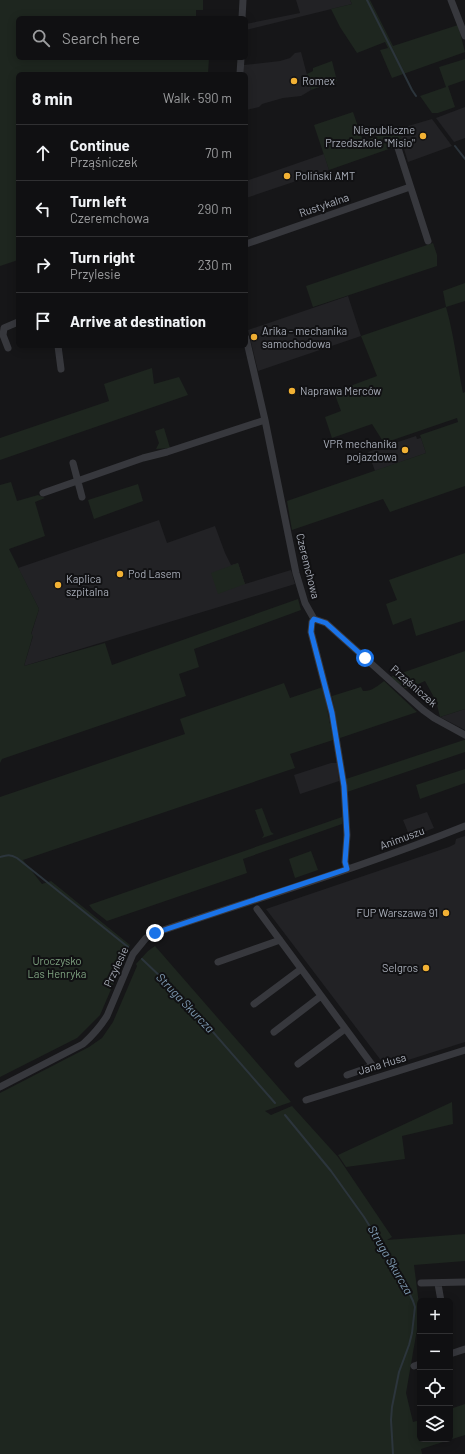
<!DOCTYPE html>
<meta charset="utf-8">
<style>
body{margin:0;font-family:Barlow,sans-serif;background:#1e1e20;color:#f1f3f6}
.controls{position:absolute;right:12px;bottom:12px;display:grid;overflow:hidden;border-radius:6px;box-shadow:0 2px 10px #0003}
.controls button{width:36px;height:36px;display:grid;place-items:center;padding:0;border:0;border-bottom:1px solid #303032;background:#101012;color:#f1f3f6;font:20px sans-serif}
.stop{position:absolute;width:12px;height:12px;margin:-9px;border:3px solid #1a73e8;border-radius:50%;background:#fff}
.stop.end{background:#1a73e8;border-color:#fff;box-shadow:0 1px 4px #0008}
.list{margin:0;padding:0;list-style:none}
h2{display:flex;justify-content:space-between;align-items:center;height:52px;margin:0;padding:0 16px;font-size:17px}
h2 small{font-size:13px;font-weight:400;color:#9c9d9f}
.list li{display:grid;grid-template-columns:26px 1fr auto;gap:12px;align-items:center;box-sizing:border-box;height:56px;padding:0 16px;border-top:1px solid #303032}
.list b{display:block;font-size:15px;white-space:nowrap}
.list p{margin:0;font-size:13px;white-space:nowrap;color:#9c9d9f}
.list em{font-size:13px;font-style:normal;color:#9c9d9f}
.icon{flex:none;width:22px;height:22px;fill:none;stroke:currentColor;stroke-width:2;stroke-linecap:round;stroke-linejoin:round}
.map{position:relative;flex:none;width:465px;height:1454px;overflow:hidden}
.search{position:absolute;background:#101012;box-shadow:0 2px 10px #0003;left:16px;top:16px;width:232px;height:44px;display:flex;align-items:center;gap:10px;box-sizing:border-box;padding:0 14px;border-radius:6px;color:#9c9d9f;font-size:15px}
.panel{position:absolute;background:#101012;box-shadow:0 2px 10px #0003;left:16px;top:72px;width:232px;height:276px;border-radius:6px}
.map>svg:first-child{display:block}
</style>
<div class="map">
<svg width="465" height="1454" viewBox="0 0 465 1454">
<rect width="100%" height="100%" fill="#161618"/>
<!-- built -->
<path fill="#222225" d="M296 0H350L352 4 246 30V24L300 13Z
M301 52 311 90 301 96 283 98 262 104 259 107 246 110V74H244V65L280 61 290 58 295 53Z
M465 107V138L454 142 436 118Z
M432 119 452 146 408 162 398 129Z
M324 154 329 170 246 198V181Z
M348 296 361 336 258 371 248 330Z
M416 436 417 439 421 438 426 453 375 471 368 452Z
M159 520 167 543 215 526 225 553 231 565 238 563 245 584 291 570 295 584 24 666 33 636 31 635 39 609 18 568Z
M465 709V730L440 717Z
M331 763H337L339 781 300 794 294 775Z
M427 812 434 828 410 837 403 820Z
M465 836V1042L386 1067 266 909 449 847 455 844 456 839Z"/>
<!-- green -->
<path fill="#1e261f" d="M0 0H203V10H196V18H18V58H209L208 74H18V260L0 266Z
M350 0H370L393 46 458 25 465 52 392 78 380 50 388 48 385 42 357 53 340 27 331 9 352 4Z
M465 59V80L448 86 455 107 438 113H432L420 96 446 87 439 67Z
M332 61 337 81 311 90 307 74 313 71V68Z
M353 112 363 141 398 129 403 144 329 170 314 125Z
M433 243 437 255V266L313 307 306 286Z
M465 283V301L446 307C454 335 457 364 463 393L465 392V486L390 512 383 499 292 530 287 501 426 453 420 435 458 422 457 418 384 443 372 424 332 438 325 417 341 411 334 392 377 376 361 336 446 307 443 291Z
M152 368 154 384 179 377 188 395 0 460V438L109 401 104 384Z
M164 428 170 448 156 449 159 443 155 431Z
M11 482 17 501 38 495 45 498 35 502 45 536 9 549 39 609 31 634 33 635 24 666 105 643 112 665 298 599 301 610 194 649 199 667 179 674 186 696 2 759 0 763V485Z
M138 484 143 501 94 519 88 500Z
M465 553V620L416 636 411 618 393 625 386 604 397 600 389 580Z
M238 563 245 584 218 594 211 573Z
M465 651V709L440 717 436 701 425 681 409 688H404L390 677Z
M384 681 417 712 340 738 332 696 361 687 363 691C370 692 378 686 384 681Z
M284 683 290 698 323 687 333 740 290 754 295 768 23 860 42 884 51 881 130 945 121 961 118 973 100 1015 77 1038 0 1077V797L185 734 180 719Z
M464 740H465V752L347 792 346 779Z
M465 769V783L420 799 416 785Z
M262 808 271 832 274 834 262 838 264 835 255 810Z
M342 817V824L243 859 247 873 107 921 93 910 89 905Z
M311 851 318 870 295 878 289 859Z
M155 946 291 1102 265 1111 271 1115 292 1106 338 1157 392 1237 387 1240 465 1234V1261L414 1265 420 1312 406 1393 413 1422 420 1420V1439H450V1409L465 1404V1435L421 1449 422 1454H0V1093L89 1047 102 1038 113 1022 137 966 136 964 148 951Z
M452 1102 453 1124 402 1136 405 1159 346 1167 338 1155Z"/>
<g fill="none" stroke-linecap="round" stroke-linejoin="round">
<!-- stream -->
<path stroke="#2c353c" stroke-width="2" d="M367 0 412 90 416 96
M455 146 465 159
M0 857C7 855 10 854 17 858L128 947
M142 959 185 1000 275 1103
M285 1115 331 1171 364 1217 403 1280 413 1301 415 1307 412 1333 409 1345 399 1372 392 1407 391 1420 393 1454"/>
<!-- street -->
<path stroke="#37383d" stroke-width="7" d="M451 0 465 36
M242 18 243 0
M240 74 241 58
M398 148 428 241
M246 244 410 187
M246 338 265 420 296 573 305 603 314 619
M58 346 61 369
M8 348 3 335 4 328 18 322
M73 463 82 497
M43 493 143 458 167 452 265 420
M314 619 312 622 311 632 332 713 344 786 347 835 345 862 347 869
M314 619 326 623 423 710 434 718 465 735
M257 909 373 1066 347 1075
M218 962 280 940
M254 1004 301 969
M274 1032 321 996
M298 1064 345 1029
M0 1087 83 1044C93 1035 100 1027 107 1016L133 954 146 938 155 933C258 898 363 867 465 826
M306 1100 465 1050
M421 1283 465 1282
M438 1284 441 1301
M450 1354 465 1349
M414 1366 420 1364"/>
</g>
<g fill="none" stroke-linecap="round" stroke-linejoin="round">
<!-- route -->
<path stroke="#1a73e8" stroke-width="5" d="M155 933 347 869 345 862 347 835 344 786 332 713 311 632 312 622 314 619 326 623 365 658"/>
</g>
<!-- markers -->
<g fill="#f2b134" stroke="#111113" stroke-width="1.5">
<circle cx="294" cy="81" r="4"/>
<circle cx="423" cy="136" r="4"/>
<circle cx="287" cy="176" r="4"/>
<circle cx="254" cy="337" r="4"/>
<circle cx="292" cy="391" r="4"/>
<circle cx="405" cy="450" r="4"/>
<circle cx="120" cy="574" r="4"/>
<circle cx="58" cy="585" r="4"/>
<circle cx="446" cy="913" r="4"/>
<circle cx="426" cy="968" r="4"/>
</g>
<g text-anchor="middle" stroke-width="4" stroke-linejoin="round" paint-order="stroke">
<!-- poi labels -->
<g font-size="11" fill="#a8adb8" stroke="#111113" text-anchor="start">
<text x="302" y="85">Romex</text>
<text x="415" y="134" text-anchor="end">Niepubliczne<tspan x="415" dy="13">Przedszkole "Misio"</tspan></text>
<text x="295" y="180">Poliński AMT</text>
<text x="262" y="335">Arika - mechanika<tspan x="262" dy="13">samochodowa</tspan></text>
<text x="300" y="395">Naprawa Merców</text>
<text x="397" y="448" text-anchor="end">VPR mechanika<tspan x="397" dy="13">pojazdowa</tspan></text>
<text x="128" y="578">Pod Lasem</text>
<text x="66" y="583">Kaplica<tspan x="66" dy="13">szpitalna</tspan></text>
<text x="438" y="917" text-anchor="end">FUP Warszawa 91</text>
<text x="418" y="972" text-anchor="end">Selgros</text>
</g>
<!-- street labels -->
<g font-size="11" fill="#a8adb8" stroke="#111113">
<text transform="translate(324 205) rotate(-19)" y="4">Rustykalna</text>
<text transform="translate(308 566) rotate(76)" y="4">Czeremchowa</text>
<text transform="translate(414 686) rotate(41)" y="4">Prząśniczek</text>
<text transform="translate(402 838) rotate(-20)" y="4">Animuszu</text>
<text transform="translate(116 967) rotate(-65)" y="4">Przylesie</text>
<text transform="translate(382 1064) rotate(-17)" y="4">Jana Husa</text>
</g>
<!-- park labels -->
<g font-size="11" fill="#7fa381" stroke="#111113">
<text x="57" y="965">Uroczysko<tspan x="57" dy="13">Las Henryka</tspan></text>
</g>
<!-- water labels -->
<g font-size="12" font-style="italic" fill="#7f9bb3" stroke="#111113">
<text transform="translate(185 1003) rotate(46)" y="4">Struga Skurcza</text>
<text transform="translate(390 1260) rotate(60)" y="4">Struga Skurcza</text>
</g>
</g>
</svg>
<div class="controls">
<button>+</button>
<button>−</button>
<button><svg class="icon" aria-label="locate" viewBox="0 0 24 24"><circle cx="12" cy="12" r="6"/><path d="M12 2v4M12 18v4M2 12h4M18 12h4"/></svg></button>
<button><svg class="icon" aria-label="layers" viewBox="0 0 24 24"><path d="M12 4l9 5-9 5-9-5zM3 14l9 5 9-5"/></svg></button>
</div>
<div class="stop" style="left:365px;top:658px"></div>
<div class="stop end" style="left:155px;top:933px"></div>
<div class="search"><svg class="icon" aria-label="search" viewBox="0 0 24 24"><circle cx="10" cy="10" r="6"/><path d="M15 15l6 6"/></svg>Search here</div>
<section class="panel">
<h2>8 min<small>Walk · 590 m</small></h2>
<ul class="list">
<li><svg class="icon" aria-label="ahead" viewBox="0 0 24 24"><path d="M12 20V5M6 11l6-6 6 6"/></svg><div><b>Continue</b><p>Prząśniczek</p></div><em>70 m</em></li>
<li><svg class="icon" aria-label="left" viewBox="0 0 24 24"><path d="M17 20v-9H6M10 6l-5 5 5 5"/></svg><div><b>Turn left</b><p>Czeremchowa</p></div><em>290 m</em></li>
<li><svg class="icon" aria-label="right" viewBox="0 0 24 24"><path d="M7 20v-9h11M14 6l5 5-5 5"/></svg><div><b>Turn right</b><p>Przylesie</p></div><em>230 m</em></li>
<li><svg class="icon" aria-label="arrive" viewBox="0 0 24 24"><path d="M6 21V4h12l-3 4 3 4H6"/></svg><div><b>Arrive at destination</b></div></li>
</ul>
</section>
</div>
